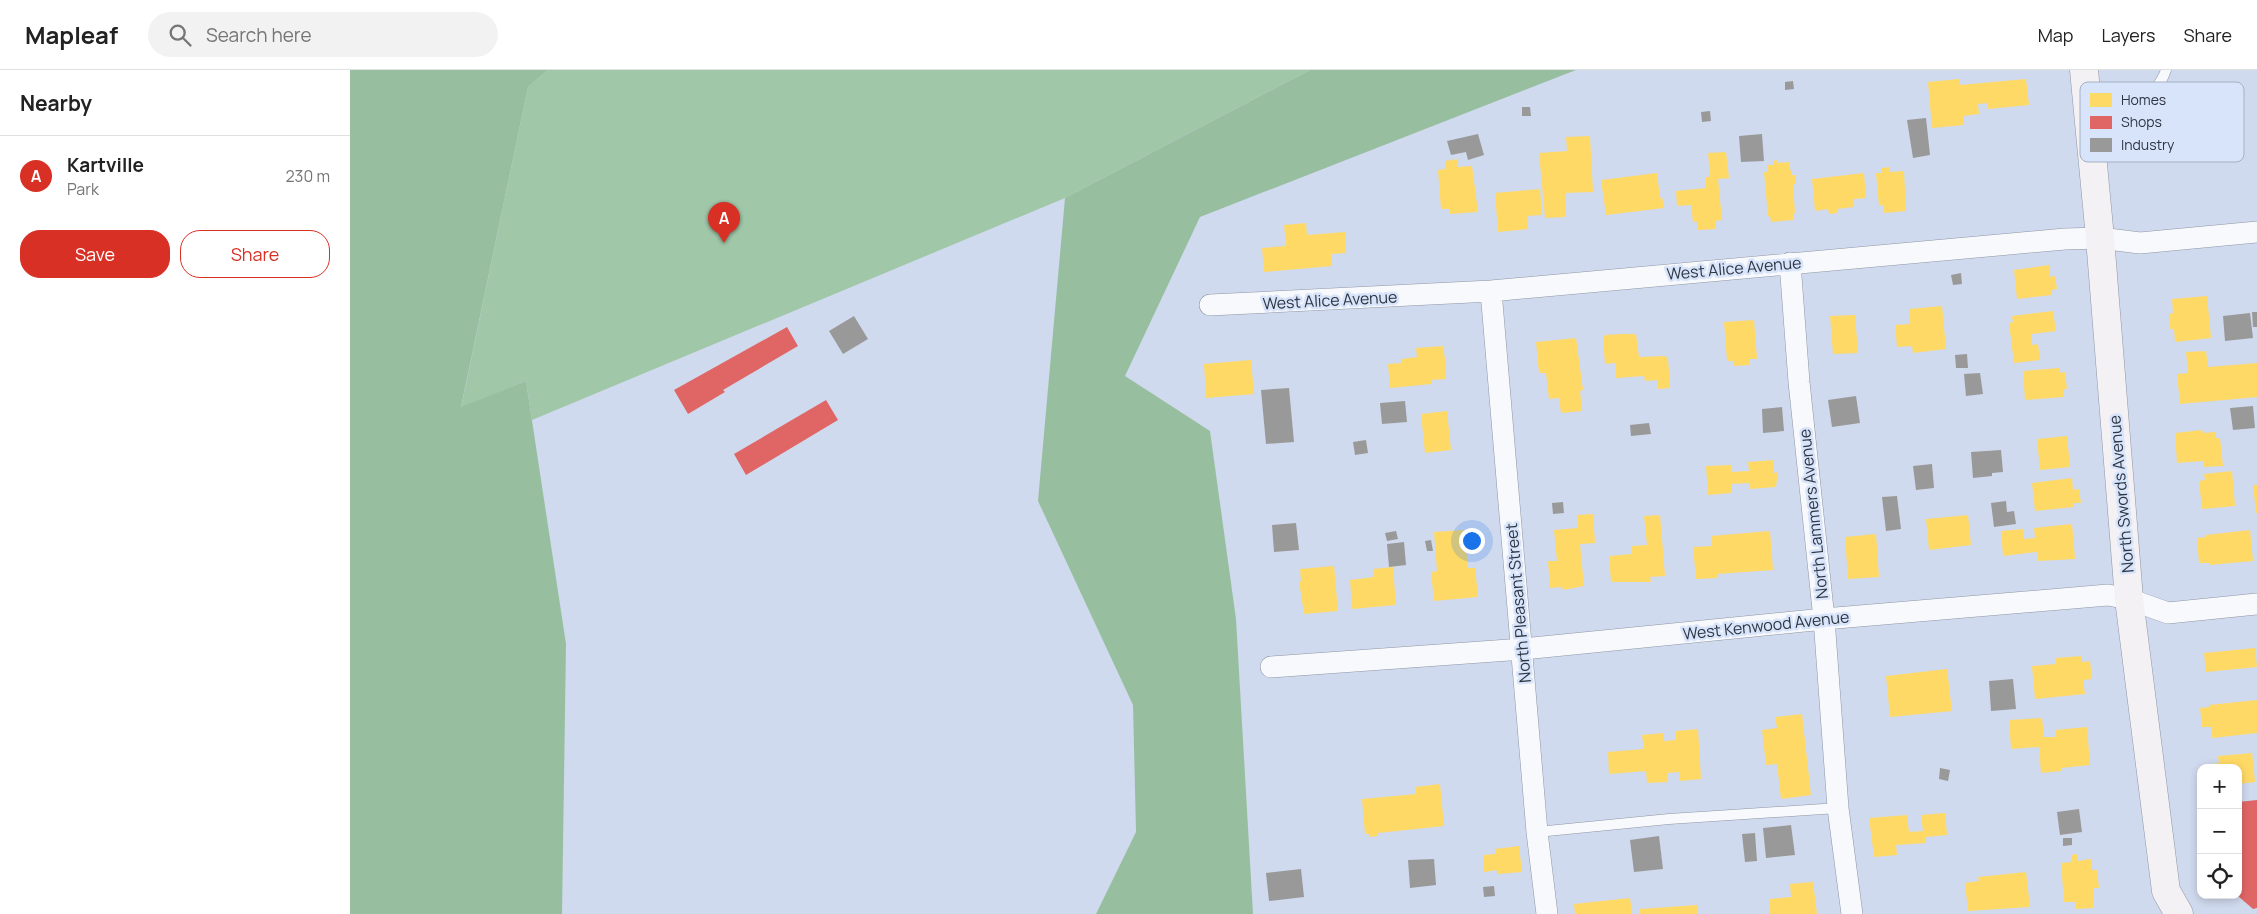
<!DOCTYPE html>
<meta charset="utf-8">
<style>
body{margin:0;font-family:Manrope,sans-serif;background:#f2f2f2;color:#222}
.controls{position:absolute;right:15px;bottom:15px;display:grid;overflow:hidden;border-radius:10px;box-shadow:0 2px 8px #0003}
.controls button{width:45px;height:45px;display:grid;place-items:center;padding:0;border:0;border-bottom:1px solid #e0e0e0;background:#fff;color:#222;font:25px sans-serif}
.you{position:absolute;left:1121px;top:470px;width:18px;height:18px;margin:-12px;border:4px solid #fff;border-radius:50%;background:#1a73e8;box-shadow:0 0 0 8px #1a73e833}
.badge{display:grid;place-items:center;width:32px;height:32px;border-radius:50%;background:#d93025;color:#fff;font-size:16px;font-weight:700}
.pin{position:absolute;translate:-50% -41px;filter:drop-shadow(0 1px 2px #0008)}
.pin::after{content:'';position:absolute;top:26px;width:18px;height:15px;background:inherit;clip-path:polygon(0 0,100% 0,50% 100%)}
.list{margin:0;padding:0;list-style:none}
h2{display:flex;justify-content:space-between;align-items:center;height:65px;margin:0;padding:0 20px;font-size:21px}
h2 small{font-size:16px;font-weight:400;color:#767676}
.list li{display:grid;grid-template-columns:32px 1fr auto;gap:15px;align-items:center;box-sizing:border-box;height:80px;padding:0 20px;border-top:1px solid #e0e0e0}
.list b{display:block;font-size:19px;white-space:nowrap}
.list p{margin:0;font-size:16px;white-space:nowrap;color:#767676}
.list em{font-size:16px;font-style:normal;color:#767676}
.actions{display:flex;gap:10px;padding:15px 20px}
.actions a{flex:1;padding:11px 0;border:1px solid #d93025;border-radius:20px;text-align:center;font-size:18px;color:#d93025}
.actions .main{background:#d93025;color:#fff}
.icon{flex:none;width:28px;height:28px;fill:none;stroke:currentColor;stroke-width:2;stroke-linecap:round;stroke-linejoin:round}
.map{position:relative;flex:none;width:1907px;height:844px;overflow:hidden}
header{display:flex;align-items:center;gap:30px;box-sizing:border-box;height:70px;padding:0 25px;background:#fff;border-bottom:1px solid #e0e0e0}
header strong{font-size:24px}
nav{display:flex;gap:28px;margin-inline-start:auto;font-size:18px}
.search{width:350px;height:45px;background:#f2f2f2;display:flex;align-items:center;gap:12px;box-sizing:border-box;padding:0 18px;border-radius:28px;color:#767676;font-size:19px}
main{display:flex}
aside{flex:1;background:#fff}
.map>svg:first-child{display:block}
</style>
<header>
<strong>Mapleaf</strong>
<div class="search"><svg class="icon" aria-label="search" viewBox="0 0 24 24"><circle cx="10" cy="10" r="6"/><path d="M15 15l6 6"/></svg>Search here</div>
<nav><a>Map</a><a>Layers</a><a>Share</a></nav>
</header>
<main>
<aside>
<h2>Nearby<small></small></h2>
<ul class="list">
<li><span class="badge">A</span><div><b>Kartville</b><p>Park</p></div><em>230 m</em></li>
</ul>
<div class="actions"><a class="main">Save</a><a>Share</a></div>
</aside>
<div class="map">
<svg width="1907" height="844" viewBox="0 0 1907 844">
<rect width="100%" height="100%" fill="#d0daee"/>
<!-- green -->
<path fill="#a1c7a9" d="M198 0H960L715 128 182 350 176 311 111 338 178 17Z"/>
<!-- forest -->
<path fill="#97bf9f" d="M0 0H198L178 17 111 337 176 311 216 574 212 844H0Z
M960 0H1226L850 147 775 306 860 361 886 549 903 844H746L786 762 783 635 688 431 715 128Z"/>
<!-- homes -->
<path fill="#ffd966" d="M1609 9 1610 15 1676 9 1679 35 1638 39V33L1628 34 1629 44 1613 46 1614 55 1582 58 1578 12Z
M1240 66 1243 122 1215 123 1216 147 1195 148 1189 83 1217 81 1216 67Z
M1376 82 1379 108 1368 109 1372 150 1365 151 1366 159 1348 160V152H1343L1341 135 1327 136 1326 121 1356 118 1355 107H1360L1358 83Z
M1108 89V97L1122 96 1128 142 1100 144V139H1091L1088 100 1095 99V91Z
M1428 90V93L1439 92V100H1442V105H1445L1446 114H1443L1445 143H1443V150L1421 152 1420 146H1418L1414 102H1418L1417 95H1423V91Z
M1540 97V102L1554 101 1556 141 1534 143 1533 135 1529 136 1526 103H1532V98Z
M1307 103 1310 128 1312 127 1314 138 1256 145 1251 110Z
M1514 103 1516 128 1503 129V137L1487 139V143L1479 144 1478 139 1465 141 1462 109Z
M1190 119 1192 145 1177 146 1178 159 1148 162 1145 123Z
M956 153 957 165 995 162 996 183 981 184 982 196 914 202 912 178 936 176 934 155Z
M1699 195 1700 207 1705 206 1707 219 1701 220 1702 225 1667 229 1664 200Z
M1857 226 1861 268 1825 272 1824 259H1820L1819 244 1823 243 1822 229Z
M1592 236 1596 279 1563 283 1562 276 1547 277 1545 255 1560 254 1559 239Z
M1703 241 1706 261 1681 264 1682 275 1688 274 1690 290 1664 293 1659 253 1663 252 1662 246Z
M1505 245 1508 283 1483 284 1480 246Z
M1404 250 1407 289H1399L1400 295 1384 296V291H1377L1374 252Z
M1272 264H1286L1289 287 1314 286 1318 288 1320 318 1308 319V310L1295 311 1294 306 1266 308 1265 293 1255 294 1253 268 1255 265Z
M1226 268 1233 320 1230 321 1232 341 1211 343 1209 328 1199 329 1196 303H1189L1186 272Z
M1093 276 1096 296V309L1081 310V314L1040 318 1038 294 1052 293V289L1067 287 1066 278Z
M1856 281 1858 297 1907 293V327L1830 334 1827 304 1838 303 1836 282Z
M901 290 904 324 856 328 854 294Z
M1709 298V303L1715 302 1717 319H1713V327L1675 330 1673 301Z
M1097 341 1101 380 1075 383 1071 344Z
M1852 360 1853 363 1865 362 1866 368H1870L1873 396 1854 397 1853 391 1827 393 1825 363Z
M1717 366 1720 397 1690 400 1687 369Z
M1424 390V403L1428 402 1426 417 1400 419V413L1381 414 1382 423 1358 425 1356 396 1381 395V402L1399 401 1398 392Z
M1882 401 1885 436 1852 439 1849 411 1855 410 1854 404Z
M1722 408 1723 420 1729 419 1731 433H1724V437L1685 441 1682 413Z
M1903 415H1907V443H1906Z
M1243 444 1245 473 1230 474 1234 516 1213 520 1212 517 1200 518 1198 491H1207L1204 460 1228 458 1227 445Z
M1310 445 1315 506 1300 507 1301 512H1261L1259 486 1282 484V476L1297 475 1294 446Z
M1618 445 1621 475 1579 480 1576 449Z
M1722 454 1725 489 1688 491 1687 482 1653 486 1651 461 1673 459V469L1685 468 1684 458Z
M1114 460 1118 498H1125L1128 527 1084 531 1081 502 1087 501 1084 462Z
M1900 460 1903 491 1859 495V493H1849L1847 468 1856 467V465Z
M1420 461 1423 500 1367 504V508L1346 509 1343 477 1362 476 1361 466Z
M1526 464 1529 507 1498 509 1495 467Z
M984 496 988 541 954 544 949 511H951L950 499Z
M1043 497 1046 535 1002 539 1000 510 1024 507 1023 499Z
M1905 578 1907 597 1856 602 1854 583Z
M1732 586V592L1740 591 1742 609 1733 610 1735 624 1685 629 1682 596 1706 594 1705 588Z
M1597 599 1602 641 1540 647 1536 606Z
M1907 630V663L1862 668 1861 657H1852L1850 638 1859 637V635Z
M1452 644 1461 725 1431 729 1427 694 1416 695 1412 660 1427 658 1425 647Z
M1692 648 1694 667H1706L1705 660 1737 657 1740 695 1711 698V701L1691 703 1689 677 1661 679 1659 650Z
M1348 659 1351 709 1329 711V702L1317 703 1318 712 1297 713 1296 701 1259 704 1258 682 1294 679 1292 665 1314 663V671L1326 670V661Z
M1902 683 1905 712 1888 714V698H1862V694L1869 693 1868 686Z
M1090 714 1094 756 1028 763V766L1020 767V764H1015L1012 729 1066 724 1065 717Z
M1595 743 1597 765 1576 767V773L1546 775 1547 785 1524 787 1519 748 1557 745 1559 762 1573 761 1571 745Z
M1169 776 1172 802 1148 804V800L1134 802 1133 785 1145 784V779Z
M1727 784 1728 791 1741 789 1742 800H1747L1749 818H1744L1743 838 1726 839V832H1714L1711 793 1722 792V785Z
M1676 802 1680 837 1618 841 1615 813 1629 811 1628 807Z
M1463 812 1467 844H1420L1419 829 1441 827 1440 814Z
M1280 828 1282 844H1225L1224 834Z
M1347 835 1348 844H1290V839Z"/>
<!-- shops -->
<path fill="#e06666" d="M437 257 448 276 373 320 375 322 338 344 324 320Z
M476 330 488 350 396 405 384 384Z
M1907 730V838L1903 839 1888 826V732Z"/>
<!-- industry -->
<path fill="#999" d="M1443 11 1444 19 1435 20V12Z
M1172 37H1180L1181 46H1172Z
M1360 41 1361 51 1352 52 1351 42Z
M1576 48 1580 85 1563 88 1557 50Z
M1128 64 1134 85 1118 90 1116 82 1101 85 1097 71Z
M1412 64 1414 91 1391 92 1389 66Z
M1611 203 1612 214 1603 215 1601 205Z
M1902 242H1907V257H1903Z
M1900 243 1903 268 1875 271 1873 246Z
M504 246 518 269 493 284 479 261Z
M1617 284 1618 298H1606L1605 285Z
M1630 303 1633 324 1616 326 1614 304Z
M939 318 944 372 916 374 911 320Z
M1506 326 1510 353 1482 357 1478 330Z
M1055 331 1057 352 1032 354 1030 333Z
M1903 336 1905 358 1883 360 1880 338Z
M1432 337 1434 361 1413 363 1412 339Z
M1299 353 1301 364 1281 366 1280 355Z
M1016 370 1018 383 1005 385 1003 372Z
M1651 380 1653 402 1642 403V406L1623 408 1621 382Z
M1582 394 1584 418 1566 420 1563 396Z
M1547 426 1551 459 1536 461 1532 427Z
M1656 431 1657 442 1664 441 1666 454 1644 457 1641 433Z
M1213 432 1214 443 1203 444 1202 433Z
M946 453 949 480 924 482 922 455Z
M1046 461 1048 469 1037 471 1035 463Z
M1081 470 1083 481H1077L1075 471Z
M1054 472 1056 495 1039 497 1037 474Z
M1663 609 1666 639 1641 641 1639 611Z
M1590 698 1600 700 1598 711 1589 709Z
M1729 739 1732 762 1710 765 1707 742Z
M1441 755 1445 785 1416 788 1413 758Z
M1405 763 1407 791 1395 792 1392 764Z
M1309 766 1313 799 1284 802 1280 770Z
M1713 768H1722V775L1713 776Z
M1084 789 1086 815 1060 818 1058 790Z
M951 799 954 827 919 831 916 803Z
M1144 816 1145 826 1134 827 1133 817Z"/>
<g fill="none" stroke-linecap="round" stroke-linejoin="round">
<defs>
<path id="lane" d="M1739 46C1766 41 1785 42 1804 20 1810 13 1813 9 1816 0
M1187 762 1319 749 1488 738"/>
<path id="street" d="M1440 193 1449 312 1474 549 1488 738 1502 844
M1141 221 1187 762 1197 844
M860 235 1141 221 1715 169 1750 168 1790 173 1907 162
M921 597 1173 579 1474 549 1758 525 1779 529 1818 543 1907 534"/>
<path id="secondary" d="M1734 0 1750 168 1779 529 1816 821 1829 844"/>
</defs>
<!-- lane casing -->
<use href="#lane" stroke="#8e96a4" stroke-width="11"/>
<!-- street casing -->
<use href="#street" stroke="#8e96a4" stroke-width="22"/>
<!-- secondary casing -->
<use href="#secondary" stroke="#8e96a4" stroke-width="29"/>
<!-- lane -->
<use href="#lane" stroke="#f8f9fc" stroke-width="10"/>
<!-- street -->
<use href="#street" stroke="#f8f9fc" stroke-width="21"/>
<!-- secondary -->
<use href="#secondary" stroke="#f3f1f4" stroke-width="28"/>
</g>
<g text-anchor="middle" stroke-width="5" stroke-linejoin="round" paint-order="stroke">
<!-- street labels -->
<g font-size="16" fill="#2e3644" stroke="#d8e4fa">
<text transform="translate(1384 198) rotate(-5)" y="6">West Alice Avenue</text>
<text transform="translate(980 230) rotate(-3)" y="6">West Alice Avenue</text>
<text transform="translate(1771 424) rotate(-95)" y="6">North Swords Avenue</text>
<text transform="translate(1463 444) rotate(-96)" y="6">North Lammers Avenue</text>
<text transform="translate(1168 533) rotate(-95)" y="6">North Pleasant Street</text>
<text transform="translate(1416 555) rotate(-6)" y="6">West Kenwood Avenue</text>
</g>
</g>
<!-- legend -->
<rect x="1730" y="12" width="164" height="80" rx="8" fill="#d8e4fa" stroke="#a5b0c3" stroke-width="1"/>
<rect x="1740" y="23" width="22" height="14" fill="#ffd966"/>
<rect x="1740" y="46" width="22" height="13" fill="#e06666"/>
<rect x="1740" y="68" width="22" height="14" fill="#999"/>
<g font-size="14" fill="#2e3644">
<text x="1771" y="35">Homes</text>
<text x="1771" y="57">Shops</text>
<text x="1771" y="80">Industry</text>
</g>
</svg>
<div class="controls">
<button>+</button>
<button>−</button>
<button><svg class="icon" aria-label="locate" viewBox="0 0 24 24"><circle cx="12" cy="12" r="6"/><path d="M12 2v4M12 18v4M2 12h4M18 12h4"/></svg></button>
</div>
<div class="you"></div>
<div class="pin badge" style="left:374px;top:173px">A</div>
</div>
</main>
